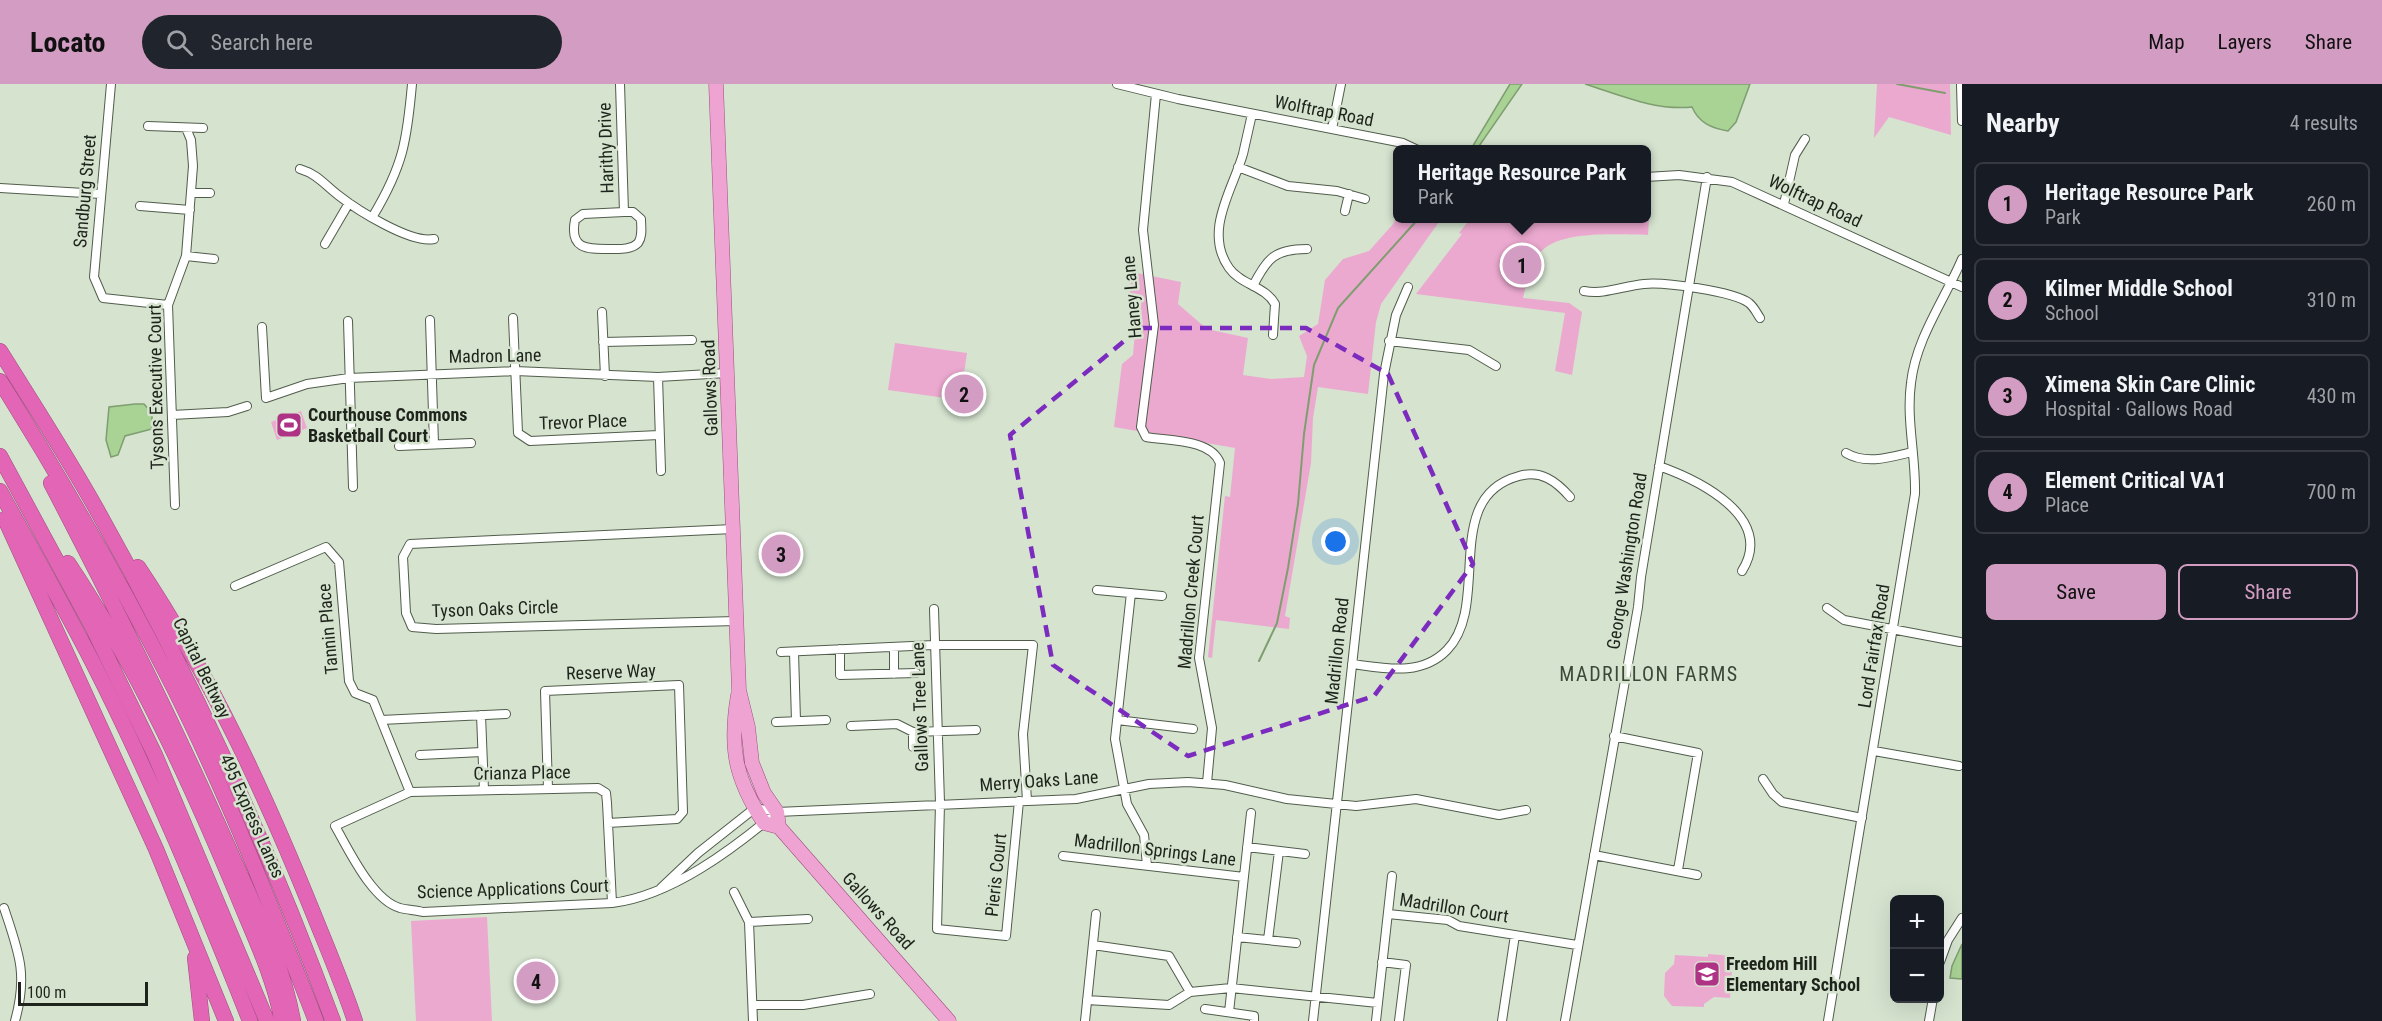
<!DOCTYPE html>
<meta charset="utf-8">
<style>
body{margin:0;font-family:"Roboto Condensed",sans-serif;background:#20242c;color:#f1f3f6}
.controls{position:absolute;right:18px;bottom:18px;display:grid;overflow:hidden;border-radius:9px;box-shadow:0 6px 24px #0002}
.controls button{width:54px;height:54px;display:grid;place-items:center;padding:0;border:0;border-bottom:2px solid #363941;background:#171b24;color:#f1f3f6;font:30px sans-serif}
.scale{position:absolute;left:18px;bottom:15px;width:130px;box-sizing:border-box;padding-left:6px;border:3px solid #1e231b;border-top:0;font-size:16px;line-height:21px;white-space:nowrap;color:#1e231b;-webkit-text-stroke:4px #d5e3cf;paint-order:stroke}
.you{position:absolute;left:1336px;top:458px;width:21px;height:21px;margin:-15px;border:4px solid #fff;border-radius:50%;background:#1a73e8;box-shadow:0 0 0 9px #1a73e833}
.badge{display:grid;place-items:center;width:39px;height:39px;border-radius:50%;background:#d39dc3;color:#111;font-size:20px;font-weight:700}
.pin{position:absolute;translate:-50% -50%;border:3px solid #fff;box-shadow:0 2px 6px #0006}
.popup{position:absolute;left:1393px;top:61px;width:258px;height:78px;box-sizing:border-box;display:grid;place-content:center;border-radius:9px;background:#171b24;filter:drop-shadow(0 2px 4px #0005);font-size:20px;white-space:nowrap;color:#9ea1a6}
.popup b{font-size:22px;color:#f1f3f6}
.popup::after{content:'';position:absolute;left:50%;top:100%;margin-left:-12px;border:12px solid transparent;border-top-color:#171b24}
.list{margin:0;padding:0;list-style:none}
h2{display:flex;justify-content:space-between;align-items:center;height:78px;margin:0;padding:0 24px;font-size:26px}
h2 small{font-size:20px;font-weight:400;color:#9ea1a6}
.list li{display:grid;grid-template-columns:39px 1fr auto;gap:18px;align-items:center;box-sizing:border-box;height:84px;margin:0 12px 12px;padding:0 12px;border:2px solid #363941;border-radius:9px}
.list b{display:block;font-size:22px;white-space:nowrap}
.list p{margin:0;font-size:20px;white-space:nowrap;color:#9ea1a6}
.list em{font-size:20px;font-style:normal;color:#9ea1a6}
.actions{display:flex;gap:12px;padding:18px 24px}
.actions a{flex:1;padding:14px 0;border:2px solid #d39dc3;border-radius:9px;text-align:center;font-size:21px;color:#d39dc3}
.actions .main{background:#d39dc3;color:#111}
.icon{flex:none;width:33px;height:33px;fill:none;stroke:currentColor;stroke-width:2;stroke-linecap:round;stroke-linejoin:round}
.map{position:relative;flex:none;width:1962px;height:937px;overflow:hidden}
header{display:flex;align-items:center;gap:36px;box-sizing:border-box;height:84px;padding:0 30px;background:#d39dc3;color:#111}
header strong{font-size:28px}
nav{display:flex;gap:33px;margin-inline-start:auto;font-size:21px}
.search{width:420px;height:54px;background:#20242c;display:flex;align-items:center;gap:15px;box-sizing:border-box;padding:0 21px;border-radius:33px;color:#9ea1a6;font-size:22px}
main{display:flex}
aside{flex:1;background:#171b24}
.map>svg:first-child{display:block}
</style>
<header>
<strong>Locato</strong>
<div class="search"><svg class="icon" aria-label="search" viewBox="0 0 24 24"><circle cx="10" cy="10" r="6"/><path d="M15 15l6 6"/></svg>Search here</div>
<nav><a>Map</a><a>Layers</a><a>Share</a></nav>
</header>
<main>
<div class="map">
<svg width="1962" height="937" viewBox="0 0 1962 937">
<rect width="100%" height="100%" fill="#d5e3cf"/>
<!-- green -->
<path fill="#eca9d0" d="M1877 0H1950L1951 51 1889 33 1874 54Z
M1647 100 1651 101 1648 151C1619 151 1558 145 1539 170 1531 181 1526 201 1523 214L1569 219 1582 228 1572 291 1555 287 1565 229 1416 210 1462 150 1459 149 1470 135 1646 134Z
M1397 128 1398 134 1441 135 1381 220 1376 238 1368 310 1318 303 1313 334 1311 379 1285 532 1290 534 1289 545 1216 536 1212 574 1208 573 1225 412 1230 413 1235 364 1114 343 1122 280 1133 271 1136 236 1128 225 1132 188 1181 198 1178 220 1207 245 1248 254 1243 291 1271 295 1304 293 1307 272 1299 252 1318 240 1325 196 1343 175 1369 167 1394 139Z
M895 259 967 269 960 316 888 306Z
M301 327 307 344 277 356 271 338Z
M487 833 492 937H416L411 837Z
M1708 870 1733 872 1730 914 1714 913 1704 920V923L1672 922 1664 912 1665 889 1674 880 1675 871 1708 873Z"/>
<!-- water -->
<path fill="#a9d295" stroke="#7f9e70" stroke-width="1.5" d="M1510 0H1522L1477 65H1471Z
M1585 0H1750L1736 38 1728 47C1711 44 1699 39 1692 23 1655 27 1620 11 1585 0Z
M135 320H144L152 329V345L125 352 118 371 111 373 106 356 109 323Z
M1962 860V895L1950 894 1952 882Z"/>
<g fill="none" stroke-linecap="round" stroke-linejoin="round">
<!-- stream -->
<path stroke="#7f9e70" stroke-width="2" d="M1897 0 1945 9
M1259 577 1277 539 1288 484 1298 420 1304 350 1314 281 1338 224 1419 134"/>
<defs>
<path id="street" d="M111 0 94 193 103 214 168 221
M620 0 624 128
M1117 0 1178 15 1403 59 1418 66
M1961 0 1962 37
M1156 10 1143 146 1154 241 1141 343 1146 353C1169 357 1211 355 1220 379L1199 574 1212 644 1207 699
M1252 30C1249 43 1246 57 1243 70 1233 105 1203 147 1229 184 1241 201 1265 202 1275 220L1273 251
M148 42 203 44
M1332 45 1341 0
M1238 83 1288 102 1337 107 1365 115
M300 85C317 90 325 101 338 111 357 126 411 160 434 155
M1646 93 1679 91 1732 98 1962 203
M0 104 101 110
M192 109H210
M1784 120 1795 71 1805 55
M140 122 190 126
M1345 127 1349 110
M624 128H633L641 135C641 143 643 152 638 159 631 166 619 165 610 165 588 165 569 166 575 136L583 130Z
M373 132C403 82 407 57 412 0
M325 160 349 119
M186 172 214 175
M1253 202C1267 174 1275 165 1307 165
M1584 207C1604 211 1623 202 1644 200 1664 198 1733 207 1749 219 1754 223 1756 228 1760 234
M602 228 605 292
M513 234 518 349 530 357 659 351
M430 236 434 360
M348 237 353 403
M262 243 266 314 307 300 349 294 515 287 658 293 727 289
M1389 257 1469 266 1496 282
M603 258 692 256
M658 293 661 387
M172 331 228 328 247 322
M399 362 471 359
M1846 369C1866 381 1891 373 1912 368
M1659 382C1698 396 1776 433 1742 487
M175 421 168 221 186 172 193 82 191 56 186 44
M733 445 410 460 403 473 406 529 412 543 436 545 736 537
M235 502 326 463 339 478 349 597 355 609 373 616 410 708
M1097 506 1162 512
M1131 509 1115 655 1127 720 1144 751 1147 781
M1827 524 1844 536 1960 558
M934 525 940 719 937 845 1006 852 1019 717
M894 563V590
M840 565V591L916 589
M781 568 934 561H1033L1023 650 1027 717
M794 568 796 637
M1352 580C1384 584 1421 593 1447 566 1492 520 1440 413 1519 392 1541 386 1556 397 1570 413
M481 631 484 706
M381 636 506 630
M1117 636 1193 645
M776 638 826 636
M851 642 897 640 913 648 976 646
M913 648V663
M1614 652 1698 669 1678 786
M1874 667 1959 682
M420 671 482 668
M1763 695 1773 710 1782 718 1862 734
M548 705 545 607 679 601 683 728 677 735 608 739
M1247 763 1305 770
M1594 771 1697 791
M1063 772 1244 793
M661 804 698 769 755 724 777 728 1076 715 1149 700 1188 698 1225 701 1287 715 1356 722 1416 715 1499 731 1526 726
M734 808 749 838 753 937
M612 819 607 719 606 709 598 704 410 708 335 742C349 766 372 816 400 824 408 826 416 826 423 828L612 819C671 812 733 765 777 728
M4 824C19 869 28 890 15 937
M1388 830 1448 836 1459 842 1577 861
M749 838 808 835
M1237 853 1296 859
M1268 856 1279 767
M1093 861 1169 872 1190 908
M1382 878 1406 881 1399 937
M1940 878 1948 856 1962 834
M1087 916 1169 921 1190 908 1231 904 1378 919
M753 921H803L870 910
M1205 925 1254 932V937
M1229 928 1251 729
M1085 937 1096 830
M1313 937 1384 290 1396 231 1408 203
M1376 937 1392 792
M1502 937 1515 851
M1565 937 1638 523 1641 493 1707 93
M1828 937 1915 410C1916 372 1906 336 1911 299 1916 254 1945 215 1962 175
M1929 937 1933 914"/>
<path id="primary" d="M716 0 739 606 748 643 752 679 764 709 777 728 779 743
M738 611C729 664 735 694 764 739L779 743 949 937"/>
<path id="highway" d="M0 267C33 320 67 372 97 426 189 589 268 761 333 937
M0 297C62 396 120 497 173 602 227 710 272 824 316 937
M0 372 93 544 155 671 267 937
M51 399C114 520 175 642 230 767 253 821 283 879 293 937
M0 407C31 464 63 521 93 579 152 695 202 816 250 937
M5 435 156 765 226 937
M68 479C136 581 189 695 236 808 253 850 274 892 282 937
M138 483C211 592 265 710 314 831 328 866 343 901 355 937
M195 874 202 937"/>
</defs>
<!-- street casing -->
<use href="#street" stroke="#515d4c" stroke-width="10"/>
<!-- primary casing -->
<use href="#primary" stroke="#9d4f7f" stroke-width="15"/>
<!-- highway casing -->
<use href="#highway" stroke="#9d4f7f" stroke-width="16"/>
<!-- street -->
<use href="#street" stroke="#fff" stroke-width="8"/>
<!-- primary -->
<use href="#primary" stroke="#eea3d3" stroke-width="14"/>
<!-- highway -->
<use href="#highway" stroke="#e266b5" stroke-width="15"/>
</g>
<!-- marked area -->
<path fill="none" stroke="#7b2cbf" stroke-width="4.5" stroke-dasharray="12 8" stroke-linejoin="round" d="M1140 244H1306L1388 290 1473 480 1374 612 1188 672 1053 581 1010 351Z"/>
<!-- icons -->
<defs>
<symbol id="stadium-square" viewBox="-11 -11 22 22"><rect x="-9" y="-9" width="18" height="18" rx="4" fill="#ae3385" stroke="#d5e3cf"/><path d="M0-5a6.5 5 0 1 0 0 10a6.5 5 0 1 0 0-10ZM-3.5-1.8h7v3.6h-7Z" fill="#fff"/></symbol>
<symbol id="school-square" viewBox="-11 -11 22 22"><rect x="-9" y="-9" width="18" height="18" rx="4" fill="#ae3385" stroke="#d5e3cf"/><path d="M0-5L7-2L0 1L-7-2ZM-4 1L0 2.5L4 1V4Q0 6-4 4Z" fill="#fff"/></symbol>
</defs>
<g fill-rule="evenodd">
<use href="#stadium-square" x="274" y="326" width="30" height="30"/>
<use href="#school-square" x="1692" y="875" width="30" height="30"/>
</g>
<g text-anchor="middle" stroke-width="5" stroke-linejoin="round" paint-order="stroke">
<!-- street labels -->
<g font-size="18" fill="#1e231b" stroke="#d5e3cf">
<text transform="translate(1324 27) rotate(11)" y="6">Wolftrap Road</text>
<text transform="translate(606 64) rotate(-92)" y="6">Harithy Drive</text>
<text transform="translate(85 107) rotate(-85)" y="6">Sandburg Street</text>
<text transform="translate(1815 117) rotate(25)" y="6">Wolftrap Road</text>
<text transform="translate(1132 213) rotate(-95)" y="6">Haney Lane</text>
<text transform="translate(495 272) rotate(-1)" y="6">Madron Lane</text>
<text transform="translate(156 303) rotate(-91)" y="6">Tysons Executive Court</text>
<text transform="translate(710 304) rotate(-92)" y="6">Gallows Road</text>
<text transform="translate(583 338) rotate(-2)" y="6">Trevor Place</text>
<text transform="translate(1627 477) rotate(-81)" y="6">George Washington Road</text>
<text transform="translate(1191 508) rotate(-85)" y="6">Madrillon Creek Court</text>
<text transform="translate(495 525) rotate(-2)" y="6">Tyson Oaks Circle</text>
<text transform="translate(328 545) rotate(-95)" y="6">Tannin Place</text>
<text transform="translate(1874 562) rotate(-81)" y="6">Lord Fairfax Road</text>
<text transform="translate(1337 567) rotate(-84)" y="6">Madrillon Road</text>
<text transform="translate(202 584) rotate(64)" y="6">Capital Beltway</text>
<text transform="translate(611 588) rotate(-2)" y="6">Reserve Way</text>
<text transform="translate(920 623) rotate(-92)" y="6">Gallows Tree Lane</text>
<text transform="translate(522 689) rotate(-1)" y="6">Crianza Place</text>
<text transform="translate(1039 697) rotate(-4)" y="6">Merry Oaks Lane</text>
<text transform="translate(252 732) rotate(66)" y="6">495 Express Lanes</text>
<text transform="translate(1155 766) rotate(7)" y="6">Madrillon Springs Lane</text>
<text transform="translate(996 791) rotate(-84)" y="6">Pieris Court</text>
<text transform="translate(513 805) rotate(-2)" y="6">Science Applications Court</text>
<text transform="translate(1454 824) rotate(9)" y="6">Madrillon Court</text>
<text transform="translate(878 827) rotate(48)" y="6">Gallows Road</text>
</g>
<!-- poi labels -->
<g font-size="18" font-weight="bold" fill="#1e231b" stroke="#d5e3cf" text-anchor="start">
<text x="308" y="337">Courthouse Commons<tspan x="308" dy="21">Basketball Court</tspan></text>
<text x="1726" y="886">Freedom Hill<tspan x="1726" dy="21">Elementary School</tspan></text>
</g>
<!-- neighbourhood labels -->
<g font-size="20" letter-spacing="1.5" fill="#3c4737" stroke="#d5e3cf">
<text x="1649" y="597">MADRILLON FARMS</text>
</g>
</g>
</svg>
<div class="controls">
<button>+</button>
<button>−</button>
</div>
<div class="scale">100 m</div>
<div class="you"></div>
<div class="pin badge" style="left:1522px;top:181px">1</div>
<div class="popup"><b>Heritage Resource Park</b>Park</div>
<div class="pin badge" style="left:964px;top:310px">2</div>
<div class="pin badge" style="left:781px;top:470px">3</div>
<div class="pin badge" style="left:536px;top:897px">4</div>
</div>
<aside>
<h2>Nearby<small>4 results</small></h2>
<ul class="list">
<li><span class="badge">1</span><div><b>Heritage Resource Park</b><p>Park</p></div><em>260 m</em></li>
<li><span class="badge">2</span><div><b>Kilmer Middle School</b><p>School</p></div><em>310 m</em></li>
<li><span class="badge">3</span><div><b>Ximena Skin Care Clinic</b><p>Hospital · Gallows Road</p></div><em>430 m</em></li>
<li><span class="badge">4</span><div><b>Element Critical VA1</b><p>Place</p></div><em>700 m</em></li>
</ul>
<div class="actions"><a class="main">Save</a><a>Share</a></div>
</aside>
</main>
